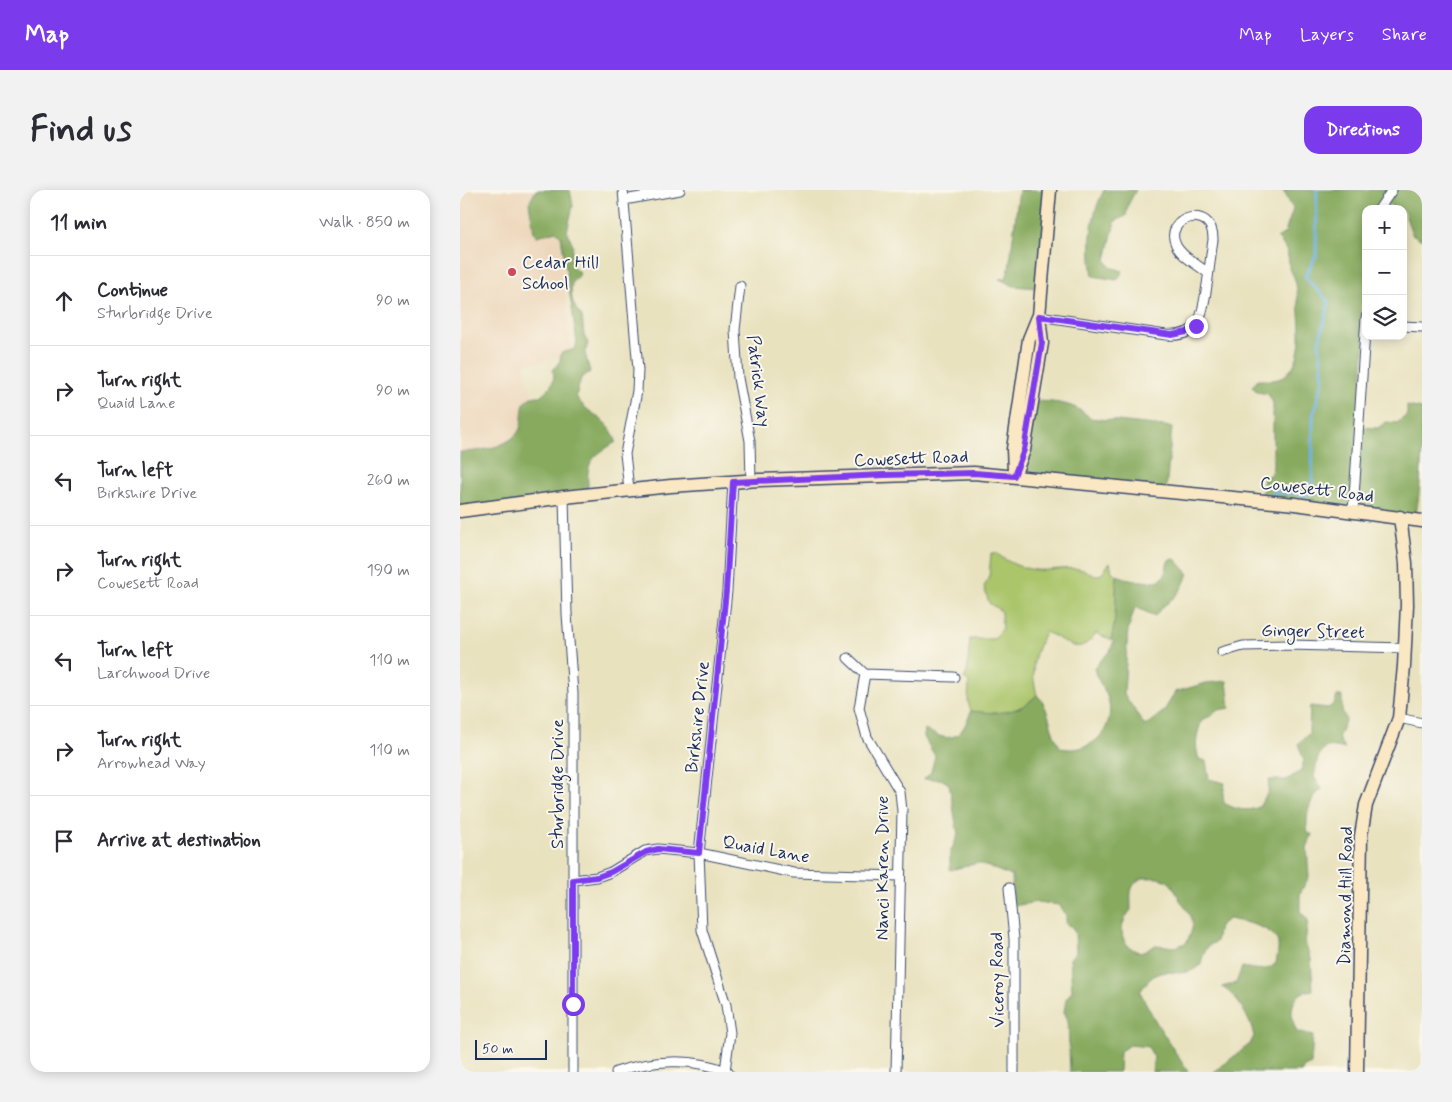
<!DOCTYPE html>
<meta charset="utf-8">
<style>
body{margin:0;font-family:Mynerve,sans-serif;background:#f2f2f3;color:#2b2b33}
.controls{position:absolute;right:15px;top:15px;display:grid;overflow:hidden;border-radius:10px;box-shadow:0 2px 12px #0003}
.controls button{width:45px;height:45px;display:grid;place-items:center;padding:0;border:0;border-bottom:1px solid #e1e1e2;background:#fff;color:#2b2b33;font:25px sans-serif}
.scale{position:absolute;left:15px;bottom:12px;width:72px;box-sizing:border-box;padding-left:5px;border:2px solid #1b2f5e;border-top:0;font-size:14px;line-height:18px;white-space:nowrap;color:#1b2f5e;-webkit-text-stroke:4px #fbf7ec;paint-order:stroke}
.stop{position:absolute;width:15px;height:15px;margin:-11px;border:4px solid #7c3aed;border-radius:50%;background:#fff}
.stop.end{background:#7c3aed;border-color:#fff;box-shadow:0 1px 5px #0008}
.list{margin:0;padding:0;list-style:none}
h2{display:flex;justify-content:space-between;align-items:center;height:65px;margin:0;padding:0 20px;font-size:21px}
h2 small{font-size:16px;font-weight:400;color:#7c7c81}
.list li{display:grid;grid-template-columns:32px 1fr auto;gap:15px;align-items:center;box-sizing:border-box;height:90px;padding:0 20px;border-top:1px solid #e1e1e2}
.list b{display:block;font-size:19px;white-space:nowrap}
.list p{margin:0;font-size:16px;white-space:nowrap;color:#7c7c81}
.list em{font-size:16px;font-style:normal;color:#7c7c81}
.icon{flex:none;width:28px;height:28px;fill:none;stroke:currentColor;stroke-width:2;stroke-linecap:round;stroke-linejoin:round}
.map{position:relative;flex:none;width:962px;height:882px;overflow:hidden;border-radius:15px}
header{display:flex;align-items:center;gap:30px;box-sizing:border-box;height:70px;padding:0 25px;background:#7c3aed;color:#fff}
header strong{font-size:24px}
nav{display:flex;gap:28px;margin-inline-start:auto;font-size:18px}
.intro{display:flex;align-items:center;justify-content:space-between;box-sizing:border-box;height:120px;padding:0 30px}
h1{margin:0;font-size:35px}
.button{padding:12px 22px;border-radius:15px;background:#7c3aed;color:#fff;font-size:18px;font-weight:700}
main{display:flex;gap:30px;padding:0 30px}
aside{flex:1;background:#fff;border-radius:15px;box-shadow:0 2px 12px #0003}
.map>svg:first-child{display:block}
</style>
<header>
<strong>Map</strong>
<nav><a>Map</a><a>Layers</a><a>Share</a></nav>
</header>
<div class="intro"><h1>Find us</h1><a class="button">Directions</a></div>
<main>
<aside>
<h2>11 min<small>Walk · 850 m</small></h2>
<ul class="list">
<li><svg class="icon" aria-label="ahead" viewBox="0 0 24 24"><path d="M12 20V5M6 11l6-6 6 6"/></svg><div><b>Continue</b><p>Sturbridge Drive</p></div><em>90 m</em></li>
<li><svg class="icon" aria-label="right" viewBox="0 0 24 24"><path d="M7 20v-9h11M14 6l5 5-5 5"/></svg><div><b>Turn right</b><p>Quaid Lane</p></div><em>90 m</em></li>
<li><svg class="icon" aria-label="left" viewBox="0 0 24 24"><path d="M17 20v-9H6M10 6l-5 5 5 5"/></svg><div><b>Turn left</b><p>Birkshire Drive</p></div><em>260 m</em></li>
<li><svg class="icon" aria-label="right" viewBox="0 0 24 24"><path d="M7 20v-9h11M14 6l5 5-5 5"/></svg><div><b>Turn right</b><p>Cowesett Road</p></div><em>190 m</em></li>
<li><svg class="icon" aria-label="left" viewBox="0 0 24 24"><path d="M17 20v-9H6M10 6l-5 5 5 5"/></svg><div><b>Turn left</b><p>Larchwood Drive</p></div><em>110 m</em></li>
<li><svg class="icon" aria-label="right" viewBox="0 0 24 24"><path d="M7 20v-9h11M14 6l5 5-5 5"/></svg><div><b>Turn right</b><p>Arrowhead Way</p></div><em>110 m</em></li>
<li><svg class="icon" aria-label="arrive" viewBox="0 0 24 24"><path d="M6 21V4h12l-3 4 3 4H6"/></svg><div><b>Arrive at destination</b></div></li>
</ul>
</aside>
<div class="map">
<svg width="962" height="882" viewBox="0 0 962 882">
<rect width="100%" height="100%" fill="#fbf7ec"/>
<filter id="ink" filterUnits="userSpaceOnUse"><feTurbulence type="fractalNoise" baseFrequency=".02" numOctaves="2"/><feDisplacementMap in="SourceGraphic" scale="10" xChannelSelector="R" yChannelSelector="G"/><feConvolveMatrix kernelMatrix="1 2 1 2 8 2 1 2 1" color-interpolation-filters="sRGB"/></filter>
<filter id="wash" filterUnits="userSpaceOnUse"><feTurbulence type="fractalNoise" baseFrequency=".0096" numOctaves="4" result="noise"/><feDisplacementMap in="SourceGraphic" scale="20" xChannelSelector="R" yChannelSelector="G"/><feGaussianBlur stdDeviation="1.12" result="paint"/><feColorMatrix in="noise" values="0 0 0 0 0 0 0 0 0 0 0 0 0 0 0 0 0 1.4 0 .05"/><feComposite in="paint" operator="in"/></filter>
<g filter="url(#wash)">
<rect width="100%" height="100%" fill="#e9e2bf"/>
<!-- built -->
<path fill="#edd7bb" d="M0 0H97L111 164 63 175 82 239 34 263 0 267Z"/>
<!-- green -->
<path fill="#aac56b" stroke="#627a64" d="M531 363H536C549 373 560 378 576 380 594 382 619 372 634 386L642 384 650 372 652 382 657 385C655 407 657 429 651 450L636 443C617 470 606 449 585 442 573 467 570 478 577 505 557 525 538 524 511 521L508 512 509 493 504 488 507 483 510 449H534L542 439 541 421 529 413 524 397 529 387Z"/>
<!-- forest -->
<path fill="#87aa5f" stroke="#516c5e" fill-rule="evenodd" d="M76 0H110L113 16 107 41 113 55 111 73 115 80 120 82 119 86 112 92C110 106 112 117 122 126L124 146 128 153 125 163 130 182 121 188 116 206C127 226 150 227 156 252 129 268 125 273 129 305L0 322V262C17 262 42 258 55 246 70 232 52 206 80 206 89 198 96 194 93 180L100 171 101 163 115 159 117 152 101 46 96 41 77 46 74 43 69 13Z
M559 0H593L577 98 554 96 539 89 546 88 549 79Z
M644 0H676L668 15 666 26 655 31 646 70 650 77 663 81 657 90 633 86C628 56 630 27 644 0Z
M823 0H962V50L952 44 943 19H936L926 12 921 19H906V129L899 237 918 238 926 232 937 233 947 225V216L962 219C962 256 962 295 955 330L802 310 804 287 810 285 813 277V213L808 204 797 202 792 196 798 190C804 190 815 191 821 188 846 174 840 136 838 112 837 102 837 87 829 79 830 67 826 56 817 48L825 43 833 19Z
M575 211C597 212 615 213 630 228L712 237 706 300 564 287Z
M715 369 728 383C719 411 709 407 695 426L675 417 668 440 664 504 685 536 704 521 715 502 746 493 767 491 770 518 758 520 753 525 742 530C737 543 734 555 739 569L746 571 749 589 765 593 763 606 764 613C776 620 787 622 799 617L808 602 809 590H826L841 581 844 570 838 554 849 543 850 516 868 518 874 514 877 506H882V521L886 529 878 548 885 559C858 551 859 564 854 587L862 599C848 609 845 629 848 644H852L847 658 849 687 840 703V721L848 730 845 753 851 769 853 800C830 801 828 825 837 842L853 846 851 874 844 877 841 882H754L790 854 794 846C790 829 778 806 762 797L776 793 782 777C795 779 806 783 816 773 817 767 819 759 818 753 815 737 781 731 768 729L759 736 756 752C744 756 744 764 740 776 714 794 702 766 680 802L696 832 728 882H692L694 867 688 857 670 855 660 861 659 882H610L608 830 604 822 606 809 612 801 610 769 616 761 615 743 612 737 606 734V725L599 715 577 712 553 716 552 686 518 673 490 680V663L498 645 489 594 481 589H464L471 582 475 566 464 547 465 539C491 555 502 548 511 521 538 524 557 525 577 505 591 518 589 542 601 558 629 564 654 543 649 513 647 499 635 490 634 477L650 461 654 451 651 450C657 429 655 407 657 385 666 389 692 395 701 389 708 384 705 376 709 370ZM683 688C689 688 697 687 703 689 713 692 715 702 720 710 732 728 738 731 726 753L715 757 696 755 681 763C660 756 656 737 671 720 671 705 668 694 683 688Z"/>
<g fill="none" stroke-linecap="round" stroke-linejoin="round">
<!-- stream -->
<path stroke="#6cb2e3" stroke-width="3" d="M812 302 848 305 852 300 853 226 863 188 859 152 869 112 845 87 856 66 857 0"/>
</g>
</g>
<g filter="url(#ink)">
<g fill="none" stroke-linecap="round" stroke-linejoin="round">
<defs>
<path id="street" d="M163 0 178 180 177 201 165 264 169 299
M164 10 220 0
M919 19 932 0
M280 96 275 140 278 188 290 251 291 291
M579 126 706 145C717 146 730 144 737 134 746 122 750 67 753 50 754 12 702 27 716 55 721 66 738 75 748 83
M943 136 962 137
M104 307 107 424 113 503V882
M893 321 906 127
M762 462 783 456 830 455 945 458
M388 468 405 484
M405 484 399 518 407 547 440 602 442 621 436 882
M405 484 494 487
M939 528 962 533
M113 690 137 687 151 682 185 661 198 659 239 663 334 683 440 686
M549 698 554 749V882
M265 881 270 843 266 815 242 740 239 663 267 401 273 292
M156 882C190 870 234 867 268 882"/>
<path id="secondary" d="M554 281 553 259 569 149 578 127
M554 286 564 260 582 153 579 126 590 0
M0 321 104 307 211 296 299 290 514 283 835 314 962 331
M897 882 901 646 906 615 939 528 944 476 947 415 946 373 940 327"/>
</defs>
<!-- street casing -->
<use href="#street" stroke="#3a4a6d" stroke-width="11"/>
<!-- secondary casing -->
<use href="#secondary" stroke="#3a4a6d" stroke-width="15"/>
<!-- street -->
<use href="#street" stroke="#fff" stroke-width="9"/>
<!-- secondary -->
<use href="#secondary" stroke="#fae7c3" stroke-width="12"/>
</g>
</g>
<g fill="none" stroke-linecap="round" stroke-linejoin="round" filter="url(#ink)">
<!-- route -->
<path stroke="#7c3aed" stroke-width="6" d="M113 814V690L137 687 151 682 186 662 198 659 239 663 266 401 273 292 424 285 514 283 554 286 564 260 582 153 579 126 712 145 727 142 736 136"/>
</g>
<!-- markers -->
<circle fill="#d1495b" stroke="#fbf7ec" stroke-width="2" cx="52" cy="82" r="5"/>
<g text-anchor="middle" stroke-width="4" stroke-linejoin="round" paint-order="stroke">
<!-- poi labels -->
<g font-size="18" fill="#1b2f5e" stroke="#fbf7ec" text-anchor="start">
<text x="62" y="78">Cedar Hill<tspan x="62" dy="21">School</tspan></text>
</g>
<!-- street labels -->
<g font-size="18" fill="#1b2f5e" stroke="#fbf7ec">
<text transform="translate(299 191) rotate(83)" y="6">Patrick Way</text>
<text transform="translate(451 268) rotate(-2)" y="6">Cowesett Road</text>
<text transform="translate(857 299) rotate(7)" y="6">Cowesett Road</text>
<text transform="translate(853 441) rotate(1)" y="6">Ginger Street</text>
<text transform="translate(237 527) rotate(-84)" y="6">Birkshire Drive</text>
<text transform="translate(97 594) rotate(-90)" y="6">Sturbridge Drive</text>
<text transform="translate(306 659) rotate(10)" y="6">Quaid Lane</text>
<text transform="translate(422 678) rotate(-90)" y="6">Nanci Karen Drive</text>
<text transform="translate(885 706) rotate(-89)" y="6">Diamond Hill Road</text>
<text transform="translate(537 790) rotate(-91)" y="6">Viceroy Road</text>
</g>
</g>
</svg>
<div class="controls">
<button>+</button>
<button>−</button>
<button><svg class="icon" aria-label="layers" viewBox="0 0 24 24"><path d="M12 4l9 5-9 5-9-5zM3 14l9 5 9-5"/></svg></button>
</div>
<div class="scale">50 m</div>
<div class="stop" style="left:113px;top:814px"></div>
<div class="stop end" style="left:736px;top:136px"></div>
</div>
</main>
